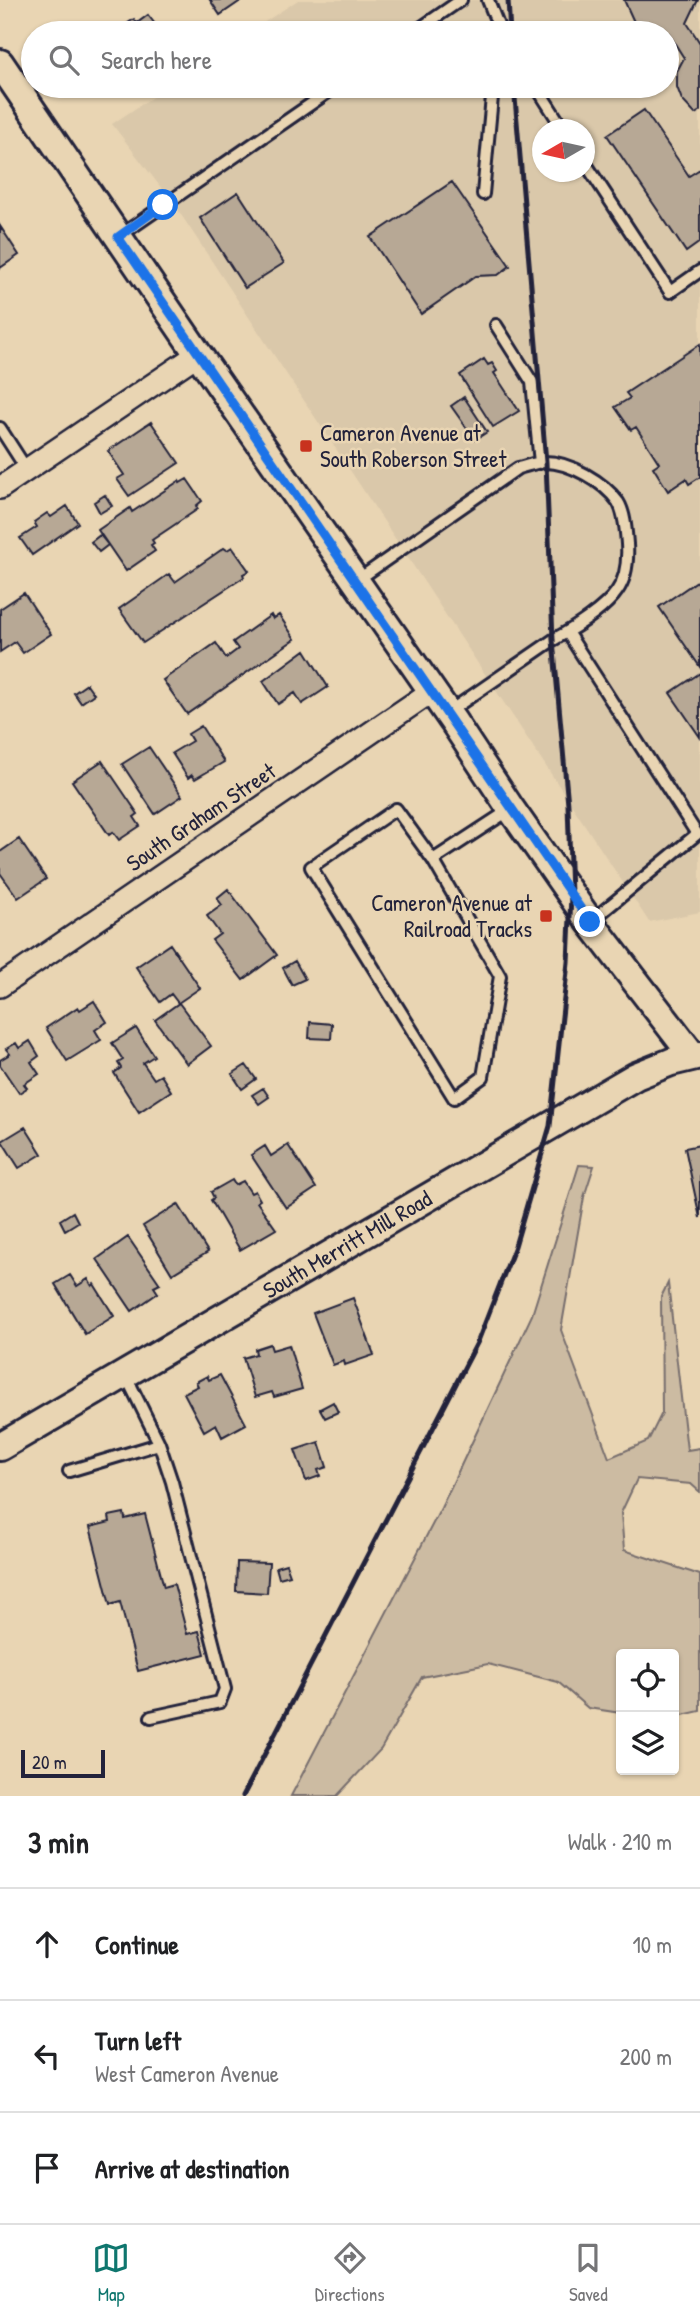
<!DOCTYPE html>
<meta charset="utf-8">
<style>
body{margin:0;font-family:"Patrick Hand",sans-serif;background:#f6f6f6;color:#202124}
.controls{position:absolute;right:21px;bottom:21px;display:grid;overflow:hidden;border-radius:7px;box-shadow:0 2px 5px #0004}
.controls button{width:63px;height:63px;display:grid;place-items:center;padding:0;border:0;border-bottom:2px solid #e0e0e0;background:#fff;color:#202124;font:35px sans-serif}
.compass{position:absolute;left:532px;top:119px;width:63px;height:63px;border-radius:50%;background:#fff;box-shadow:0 2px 5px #0004;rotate:261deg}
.scale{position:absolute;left:21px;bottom:18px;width:84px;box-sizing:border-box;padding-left:7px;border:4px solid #22223b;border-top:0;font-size:19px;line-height:24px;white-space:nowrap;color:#22223b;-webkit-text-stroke:5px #e9d5b3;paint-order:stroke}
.stop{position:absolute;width:21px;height:21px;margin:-16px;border:5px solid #1a73e8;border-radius:50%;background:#fff}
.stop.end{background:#1a73e8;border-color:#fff;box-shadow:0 2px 7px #0008}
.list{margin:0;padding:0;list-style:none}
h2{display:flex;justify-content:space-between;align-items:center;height:91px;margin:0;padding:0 28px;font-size:30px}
h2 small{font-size:23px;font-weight:400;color:#757577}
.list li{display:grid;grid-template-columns:46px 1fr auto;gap:21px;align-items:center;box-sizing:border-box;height:112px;padding:0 28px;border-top:2px solid #e0e0e0}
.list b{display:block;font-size:26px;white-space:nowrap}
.list p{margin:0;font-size:23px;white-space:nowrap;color:#757577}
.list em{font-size:23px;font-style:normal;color:#757577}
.icon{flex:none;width:38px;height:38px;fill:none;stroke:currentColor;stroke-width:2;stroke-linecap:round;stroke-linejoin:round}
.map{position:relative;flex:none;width:700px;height:1796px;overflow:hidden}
.search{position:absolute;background:#fff;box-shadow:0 2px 5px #0004;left:21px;right:21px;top:21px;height:77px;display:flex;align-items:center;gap:18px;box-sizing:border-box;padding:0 24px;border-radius:38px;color:#757577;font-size:26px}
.sheet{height:427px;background:#fff}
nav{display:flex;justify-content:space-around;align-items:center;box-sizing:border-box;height:98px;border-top:2px solid #e0e0e0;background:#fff;font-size:19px;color:#757577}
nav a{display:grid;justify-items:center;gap:4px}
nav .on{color:#0f766e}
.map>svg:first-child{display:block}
</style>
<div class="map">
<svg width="700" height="1796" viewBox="0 0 700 1796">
<rect width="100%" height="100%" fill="#e9d5b3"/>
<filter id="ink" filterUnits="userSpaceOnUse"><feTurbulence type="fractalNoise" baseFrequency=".0143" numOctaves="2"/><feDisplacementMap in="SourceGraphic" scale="14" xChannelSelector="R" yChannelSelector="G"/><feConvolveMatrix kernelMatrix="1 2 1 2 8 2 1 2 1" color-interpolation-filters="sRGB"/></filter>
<g filter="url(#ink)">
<!-- built -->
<path fill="#dac8aa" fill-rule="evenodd" d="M298 0H700V912L649 922 176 207 112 124 169 86H667V33H248ZM542 130H584V172H542Z"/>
<!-- green -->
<path fill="#ccbba2" stroke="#776e6e" stroke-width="2" d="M579 1165 594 1166 584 1197 561 1330 609 1458 648 1441 662 1413 661 1297 668 1283 687 1450 700 1448V1492L691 1484 637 1479 621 1513 624 1550 700 1575V1711L674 1717V1654H621V1713L588 1708 558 1682 488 1664 422 1677 381 1749 337 1796H291L441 1508 532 1315Z"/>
<!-- building -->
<path fill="#b7a895" stroke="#22223b" stroke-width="2" d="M210 0H242L220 15Z
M624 0H698L687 23 700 43V111L695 114 682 100 677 87V71L684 58 668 33 648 31 634 22Z
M148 15 162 33H113L134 19 137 23Z
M644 110 689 176 700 169V242L686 252 607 135Z
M452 182 510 266 498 275 476 276 421 314 370 237Z
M238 192 284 263 245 288 200 218Z
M0 226 19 255 0 268Z
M700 344V477L689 484 686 479 668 491 653 467 659 463 636 427 631 430 615 407 630 398 626 393Z
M484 359 488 365 492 363 497 371 494 373 519 411 493 427 460 375Z
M464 397 487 432 475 440 451 406Z
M151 422 179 463 129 496 117 479 124 475 108 451Z
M187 479 202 501 196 506 198 509 152 540 154 543 151 545 155 551 126 571 98 530 130 508 132 512 179 481 180 483Z
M105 495 112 506 100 513 94 502Z
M67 506 78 523 32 555 20 538 37 527 34 522 47 513 51 517Z
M100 535 108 545 99 552 91 542Z
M232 547 249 571 243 574 244 577 143 643 119 609 169 574 175 582 224 548 227 550Z
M700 579V667L659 607Z
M24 593 51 634 23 653 15 642 0 652V609Z
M271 615 273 619 279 615 295 639 187 714 163 680 216 643 226 658 238 649 233 642Z
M305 650 328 687 302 704 295 693 278 704 263 681Z
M700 673V737L670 693Z
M87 684 94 694 81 703 74 693Z
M201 726 224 762 195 779 192 775 188 778 172 753 192 741 188 734Z
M149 747 182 796 155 814 122 764Z
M102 761 138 814 134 817 140 826 119 840 113 832 109 835 72 781Z
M19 839 46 879 18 898 0 873V852Z
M228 889 277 955 243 980 212 940 220 934 207 916 222 905 217 898Z
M170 944 200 988 178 1003 171 994 160 1002 136 967Z
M295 961 305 979 292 985 283 968Z
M94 1001 107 1022 95 1030 101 1040 67 1061 46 1028 78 1007 80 1010Z
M179 1003 211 1046 187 1064 155 1020Z
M310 1022 332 1024 331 1039 309 1038Z
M136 1028 154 1056 143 1063 154 1079 161 1075 171 1091 139 1112 114 1073 121 1068 118 1063 123 1060 112 1043Z
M30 1041 39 1056 31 1062 39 1074 24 1084 27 1088 19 1093 0 1065V1060L10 1054 6 1049 16 1043 19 1048Z
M246 1065 256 1079 242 1089 232 1074Z
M263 1088 269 1097 259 1104 252 1095Z
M25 1127 42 1154 19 1168 2 1141Z
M288 1145 316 1188 286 1208 251 1155 265 1146 271 1156Z
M700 1145V1218L685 1148Z
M232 1180 235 1185 243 1181 251 1193 255 1191 260 1200 257 1202 276 1229 240 1250 211 1200 214 1198 211 1192Z
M178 1204 208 1252 172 1274 143 1226Z
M73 1212 78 1222 65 1230 60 1220Z
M128 1237 160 1284 154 1287 158 1293 132 1311 97 1259Z
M70 1275 77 1286 88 1279 92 1286 94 1284 114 1316 85 1334 55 1284Z
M353 1298 374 1355 345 1365 344 1361 333 1365 313 1313Z
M270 1344 272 1350 289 1345 302 1389 274 1397 272 1392 255 1397 243 1358 256 1354 255 1349Z
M220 1375 246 1424 222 1437 216 1424 204 1431 184 1393 198 1386 196 1382 207 1376 209 1380Z
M333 1402 338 1412 325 1418 320 1409Z
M319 1442 327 1467 318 1470 320 1476 306 1481 295 1450Z
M124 1513 125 1519 145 1514 164 1587 174 1584 187 1634 199 1631 205 1654 138 1671 120 1602 110 1605 90 1527 110 1522 109 1516Z
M237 1562 269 1563 267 1593 236 1591Z
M286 1564 290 1575 279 1578 276 1567Z"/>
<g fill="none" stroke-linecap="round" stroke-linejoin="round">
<defs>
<path id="service" d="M488 0 501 33
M413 33 461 0
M536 86 564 130
M584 161 670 292 700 271
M483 194 493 86
M118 237 337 86
M496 325 532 382 540 463
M0 428 27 470
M356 581 518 468C527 466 536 462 545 462 570 462 604 482 618 502 625 513 626 532 627 544 628 560 627 577 617 591 605 609 573 629 553 640L447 713
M567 632 697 834 590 922
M433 860 500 976 483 1077 454 1098 311 867 396 809 433 860 511 809
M125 1374 159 1443 172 1482 225 1689 220 1702 151 1717
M69 1471 159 1444"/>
<path id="minor" d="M0 488 198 354
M0 986 432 691"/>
<g id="tertiary">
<path d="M0 63 198 354 453 721 511 809 590 922 693 1056"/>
<path id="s1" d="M0 1447 636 1076 671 1062 700 1055"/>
</g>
</defs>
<!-- service casing -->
<use href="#service" stroke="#22223b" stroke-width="16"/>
<!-- minor casing -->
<use href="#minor" stroke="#22223b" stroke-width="26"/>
<!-- tertiary casing -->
<use href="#tertiary" stroke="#22223b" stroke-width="32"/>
<!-- service -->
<use href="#service" stroke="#e9d5b3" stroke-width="10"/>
<!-- minor -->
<use href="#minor" stroke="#e9d5b3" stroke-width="21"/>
<!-- tertiary -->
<use href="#tertiary" stroke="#e9d5b3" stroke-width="26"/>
<!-- rail -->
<path stroke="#22223b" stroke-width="5" d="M508 0 510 33
M243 1796 478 1341 515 1246 550 1126 568 962 571 895 568 805 553 640 546 462 514 86"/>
</g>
</g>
<g fill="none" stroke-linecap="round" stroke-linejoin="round" filter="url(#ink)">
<!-- route -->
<path stroke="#1a73e8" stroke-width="9" d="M163 205 118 237 590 922"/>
</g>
<!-- markers -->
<g fill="#c8321e" stroke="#e9d5b3" stroke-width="2.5">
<rect x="299" y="439" width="14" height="14" rx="3.5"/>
<rect x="539" y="909" width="14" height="14" rx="3.5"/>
</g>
<g text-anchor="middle" stroke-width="5" stroke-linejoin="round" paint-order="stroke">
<!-- poi labels -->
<g font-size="23" fill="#22223b" stroke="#e9d5b3" text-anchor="start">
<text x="320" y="441">Cameron Avenue at<tspan x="320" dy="26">South Roberson Street</tspan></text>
<text x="532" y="911" text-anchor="end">Cameron Avenue at<tspan x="532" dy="26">Railroad Tracks</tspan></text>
</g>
<!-- street labels -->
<g font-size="23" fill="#22223b" stroke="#e9d5b3">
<text transform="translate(201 817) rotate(-34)" y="8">South Graham Street</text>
<text dy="8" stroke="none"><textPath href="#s1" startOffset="402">South Merritt Mill Road</textPath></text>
</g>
</g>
</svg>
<div class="controls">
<button><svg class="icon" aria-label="locate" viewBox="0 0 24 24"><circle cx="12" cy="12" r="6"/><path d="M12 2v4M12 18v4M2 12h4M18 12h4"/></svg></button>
<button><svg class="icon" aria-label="layers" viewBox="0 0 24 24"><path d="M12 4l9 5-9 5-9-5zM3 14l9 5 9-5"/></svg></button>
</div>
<svg class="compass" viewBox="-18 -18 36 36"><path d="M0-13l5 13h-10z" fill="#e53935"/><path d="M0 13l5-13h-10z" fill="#757577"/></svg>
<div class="scale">20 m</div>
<div class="stop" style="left:163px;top:205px"></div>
<div class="stop end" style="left:590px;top:922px"></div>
<div class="search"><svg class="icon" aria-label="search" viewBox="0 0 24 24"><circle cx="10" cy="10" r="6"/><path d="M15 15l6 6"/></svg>Search here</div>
</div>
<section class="sheet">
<h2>3 min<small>Walk · 210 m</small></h2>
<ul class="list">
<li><svg class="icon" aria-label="ahead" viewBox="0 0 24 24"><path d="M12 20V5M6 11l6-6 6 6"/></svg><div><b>Continue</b></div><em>10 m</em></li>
<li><svg class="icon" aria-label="left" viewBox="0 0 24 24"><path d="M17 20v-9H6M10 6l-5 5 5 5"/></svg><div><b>Turn left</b><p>West Cameron Avenue</p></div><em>200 m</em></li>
<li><svg class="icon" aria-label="arrive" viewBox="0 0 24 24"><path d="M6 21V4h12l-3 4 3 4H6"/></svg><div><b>Arrive at destination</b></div></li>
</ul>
</section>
<nav>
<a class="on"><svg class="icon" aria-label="map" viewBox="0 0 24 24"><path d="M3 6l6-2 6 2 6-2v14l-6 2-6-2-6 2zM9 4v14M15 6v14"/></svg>Map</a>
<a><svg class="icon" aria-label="directions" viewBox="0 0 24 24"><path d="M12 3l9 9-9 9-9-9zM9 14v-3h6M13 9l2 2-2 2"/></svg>Directions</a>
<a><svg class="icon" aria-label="saved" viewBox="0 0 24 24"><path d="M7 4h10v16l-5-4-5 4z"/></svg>Saved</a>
</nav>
